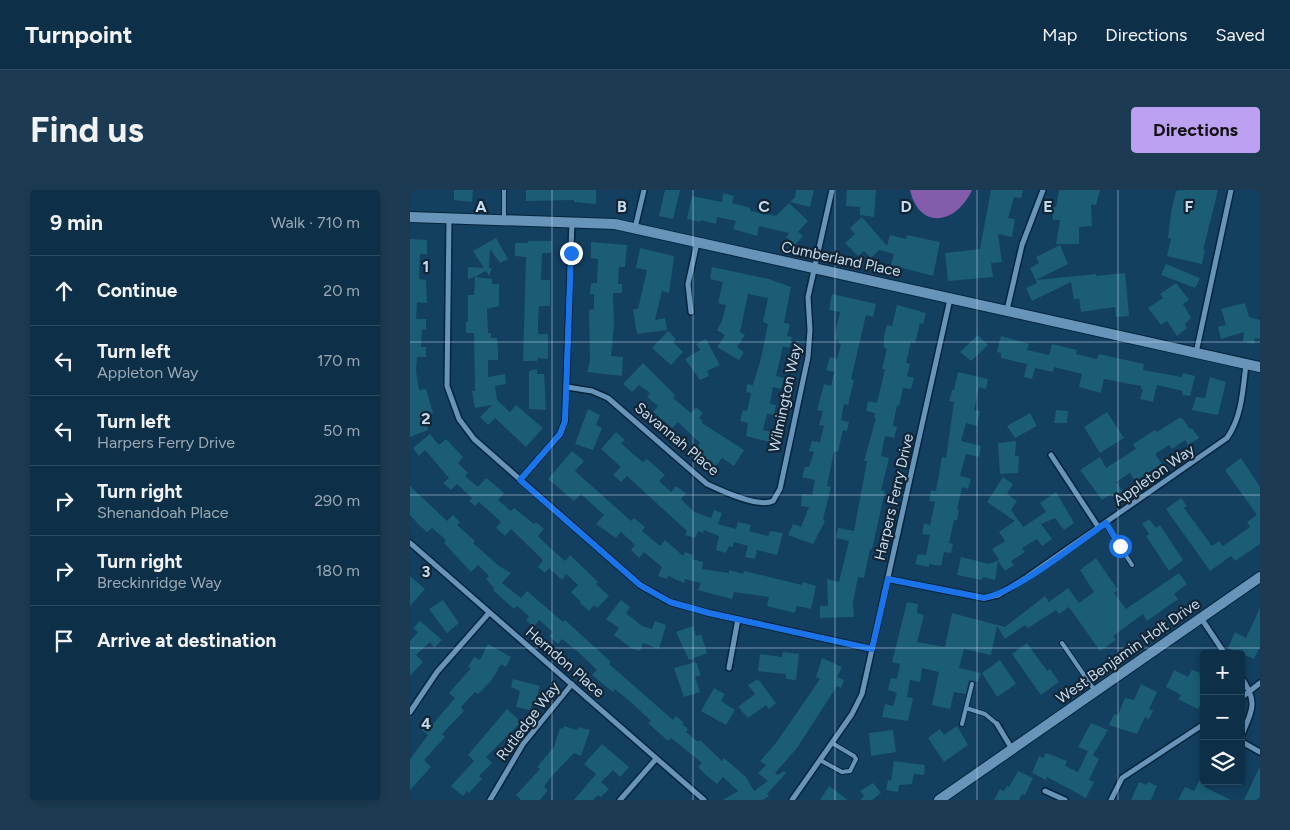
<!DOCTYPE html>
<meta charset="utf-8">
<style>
body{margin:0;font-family:Figtree,sans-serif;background:#1c3b52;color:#f1f3f6}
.controls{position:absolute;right:15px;bottom:15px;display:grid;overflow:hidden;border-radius:5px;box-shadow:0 2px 8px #0003}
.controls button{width:45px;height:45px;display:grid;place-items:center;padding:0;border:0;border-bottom:1px solid #2e4a60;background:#0e2f48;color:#f1f3f6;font:25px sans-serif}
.stop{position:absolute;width:15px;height:15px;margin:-11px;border:4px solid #1a73e8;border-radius:50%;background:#fff}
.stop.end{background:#1a73e8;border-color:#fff;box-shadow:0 1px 5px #0008}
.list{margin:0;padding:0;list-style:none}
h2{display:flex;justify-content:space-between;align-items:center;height:65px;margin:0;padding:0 20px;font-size:21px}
h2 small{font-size:16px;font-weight:400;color:#9ba9b4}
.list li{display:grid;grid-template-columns:32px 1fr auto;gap:15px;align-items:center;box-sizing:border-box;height:70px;padding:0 20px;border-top:1px solid #2e4a60}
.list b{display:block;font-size:19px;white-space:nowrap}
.list p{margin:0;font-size:16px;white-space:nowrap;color:#9ba9b4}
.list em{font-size:16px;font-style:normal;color:#9ba9b4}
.icon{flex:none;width:28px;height:28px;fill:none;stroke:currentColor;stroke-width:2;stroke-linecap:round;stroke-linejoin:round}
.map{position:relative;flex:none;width:850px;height:610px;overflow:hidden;border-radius:5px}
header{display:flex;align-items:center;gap:30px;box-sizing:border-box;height:70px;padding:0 25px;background:#0e2f48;border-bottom:1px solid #2e4a60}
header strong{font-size:24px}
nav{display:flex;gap:28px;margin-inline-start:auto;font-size:18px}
.intro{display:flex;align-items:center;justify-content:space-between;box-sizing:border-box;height:120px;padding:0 30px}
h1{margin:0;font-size:35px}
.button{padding:12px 22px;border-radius:5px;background:#bca0f2;color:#111;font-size:18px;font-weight:700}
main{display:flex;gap:30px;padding:0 30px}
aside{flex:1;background:#0e2f48;border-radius:5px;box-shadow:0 2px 8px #0003}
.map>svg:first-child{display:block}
</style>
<header>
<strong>Turnpoint</strong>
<nav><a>Map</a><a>Directions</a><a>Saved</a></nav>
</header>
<div class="intro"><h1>Find us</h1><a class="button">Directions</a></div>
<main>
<aside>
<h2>9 min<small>Walk · 710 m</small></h2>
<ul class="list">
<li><svg class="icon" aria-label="ahead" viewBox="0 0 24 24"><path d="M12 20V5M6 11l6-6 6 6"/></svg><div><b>Continue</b></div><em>20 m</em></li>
<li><svg class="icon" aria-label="left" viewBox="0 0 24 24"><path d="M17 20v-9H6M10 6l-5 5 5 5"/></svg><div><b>Turn left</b><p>Appleton Way</p></div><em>170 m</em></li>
<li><svg class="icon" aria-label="left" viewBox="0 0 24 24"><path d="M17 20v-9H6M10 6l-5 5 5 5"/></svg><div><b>Turn left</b><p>Harpers Ferry Drive</p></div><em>50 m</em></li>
<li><svg class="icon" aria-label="right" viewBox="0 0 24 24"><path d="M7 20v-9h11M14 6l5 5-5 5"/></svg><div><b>Turn right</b><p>Shenandoah Place</p></div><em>290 m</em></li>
<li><svg class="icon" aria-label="right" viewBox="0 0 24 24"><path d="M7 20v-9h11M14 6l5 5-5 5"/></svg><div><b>Turn right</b><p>Breckinridge Way</p></div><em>180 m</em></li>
<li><svg class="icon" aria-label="arrive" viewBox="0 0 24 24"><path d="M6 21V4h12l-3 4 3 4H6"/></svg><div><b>Arrive at destination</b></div></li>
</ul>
</aside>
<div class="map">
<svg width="850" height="610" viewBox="0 0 850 610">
<rect width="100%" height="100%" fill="#133f60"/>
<!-- water -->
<path fill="#835dab" d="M500 0H562C547 33 510 42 500 0Z"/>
<!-- building -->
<path fill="#1b5d74" d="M44 0H63L62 12 44 10Z
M116 0H186V14L164 12V10L116 11Z
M255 0H270L263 29 249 26Z
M386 0H404L400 17 380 12 385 7Z
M437 0H466L464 27 450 25V17L436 16Z
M581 0H613L611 8 604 7 598 28 605 29 602 47 588 44 592 72 581 73 583 87 538 91 535 63 570 59Z
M649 0H690L686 15 681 14 682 36 669 37V54H646L650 30H643L642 17H646Z
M770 0H808L793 60H795L792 74 757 66 761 49 758 48 761 23 766 1Z
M313 3 324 6 322 13 340 18V21L366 26 379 13 398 31 388 42 393 46 385 55 376 47 379 43 349 36 347 46 323 39 326 31 307 27 306 34 291 30 290 32 277 29 282 6 312 12Z
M452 27 477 56 480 45 496 49 497 45 530 52 523 86 481 75 484 64 469 60 461 68 454 61 448 66 435 53 445 44 440 38Z
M86 48 98 69 90 73 80 59 79 78H82L79 86 76 81 65 87 82 89V94H89V116L77 119 78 143H81V148H87L88 160V170H78V187L95 184 96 194 85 196 87 210 100 222 106 215 133 238 116 257 85 228 78 235 70 227 82 215 65 218 62 201H65L64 143H56V132H58V105H64L65 87 58 89V77L74 78 63 61Z
M0 49 17 50V64H10L9 89 16 90 17 113 7 112 6 129H16V140L12 139 11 157H16V167H7L6 181 9 200 16 199 23 223 14 226 18 240 0 247Z
M118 51H142L141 63H132L131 90H140V116H129L128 130V144H138V169L128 168 127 171H113L116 67 105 66V53H118Z
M181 52 217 55 215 77H209L208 94H212V103H203L204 134 201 166 213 167 212 186 177 182 180 171 179 120 184 119V104H180L181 93H187L188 69 181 68Z
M650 55 658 74 626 90 686 84V86L715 83 719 126 706 127 705 117 671 122 669 108 664 110 661 92 622 111 616 98 627 93 620 78 629 73 626 67Z
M230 58 264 66 259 103 252 101 245 130 255 128 257 140 227 144 223 119H228L237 80 226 78Z
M756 74 790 88 785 98 751 85Z
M302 77 359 89 381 97 374 133 380 134 377 146 382 147 379 158 373 156 366 186 374 188 371 199 363 197 360 214 366 215 364 225 357 224 353 240 362 242 360 252 336 246 338 233 330 231 333 220 337 221 341 203 336 202 337 194 343 195 351 168 358 134 353 132 358 108 338 104 330 142 335 145 327 157 334 162 329 170 307 157 315 145 307 140 312 131 316 115 308 113 313 92 300 89Z
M766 93 779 110 773 114 781 128 775 134 777 138 767 146 757 131 751 135 738 118 753 108 750 104Z
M422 104 466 114 463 127 456 125 441 189 444 190 438 215 434 214 431 230 439 232 437 241 433 240 428 262 424 261 417 296 421 297 413 329 415 331 403 354 378 345 383 334 391 337 399 317 391 316 392 304 402 305 405 290 392 287 395 277H399L404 262 399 261 402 251 410 252 414 236 409 235 413 221 407 220 414 194 421 196 424 182 416 180 420 167 427 169 431 154H429V151L424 149 430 122 419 120Z
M835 113 839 127 850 130V149L845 148 844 154 833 151 834 142 811 149 808 137 816 135 811 119Z
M487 115 516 123 513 134 510 133 505 153 501 152 496 173 500 174 497 186 504 188 501 199 493 198 489 216 487 215 483 236 487 237 484 248 475 246 471 266 479 268 471 300 475 301 462 359H460L454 388 448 387 443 413 444 427 410 428V416H418L417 389 429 392 439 351 426 348 428 338 444 341 457 271H454L466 228H464L465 223 456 221 458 211 467 213 475 179H472L477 159 474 158V146L477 135 482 136Z
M258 141 266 149 263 152 273 162 261 175 242 158Z
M568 145 578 155 561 171 550 162Z
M591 146 619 154 617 160 639 165 642 154 667 160 666 164 687 169 689 164 734 174 733 180 772 187 773 183 785 186 780 206 772 205 773 201 747 195 743 212 730 209 733 200 731 199V196L694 189 691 203 669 197 672 184 644 177 643 182 625 178 622 189 614 187 617 174 591 168V163L587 162Z
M296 149 310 175 297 181 299 186 290 190 275 169 290 160 286 154Z
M233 173 265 205 263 208 281 223 286 217 293 223 289 228 293 231 292 233 334 260 324 276 312 268 306 276 295 268 285 259 290 253 268 232 262 238 243 222 248 216 237 207 240 203 229 195 222 202 213 194Z
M127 179V184H134L136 220 119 219V181Z
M548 182 578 189 576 199 569 197 564 220 570 221 567 236 556 233 551 251 571 256 569 267 556 264 550 286 561 289 558 299 552 297 547 320H549L547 330H544L539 353 543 354 541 363 534 362 531 376 519 374V377L505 374 508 364 516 365 520 345 512 344 514 333 520 335 525 312 519 311 521 300 526 301 532 267 536 268 544 212 539 211 542 200H544Z
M800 187 816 192 808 225 782 220 786 207 795 208Z
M178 219 190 225 186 235 192 238 183 260 165 254Z
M646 220 658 221 657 233H644Z
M697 222 714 248 690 263 674 237Z
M620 223 627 236 605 248 597 236Z
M769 228H772L780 239 782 238 789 248 778 255 775 250 762 259 759 255 745 264 752 274 725 291 720 283 706 292 713 302 704 308 701 304 692 310 670 280 690 267 696 278 726 259 723 254 745 240 747 242Z
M206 242 215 250 211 253 223 264 233 272 237 269 255 285 249 291 261 302 266 296 276 303 271 309 284 322 301 328 304 320 312 323 308 334 326 339 328 332 341 335 339 341 358 346 360 341 373 343 367 365 347 360 345 369 335 367 338 356 324 352 323 357 319 356 316 363 306 360 309 346 294 340 293 343 288 341 285 348 275 345 277 341 217 286 211 292 203 285 211 277 191 259Z
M20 244 29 255 36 249 53 267 48 273 58 283 55 286 68 297 76 288 86 296 94 303 88 310 101 321 104 318 124 334 126 332 134 339 128 346 138 356 155 371 160 365 188 392 186 394 199 406 187 418 184 415 179 421 170 413 171 412 161 402 168 395 156 384 152 390 139 378 135 383 128 377 133 370 101 339 95 346 86 338 91 332 69 312 65 316 59 311 62 308 47 294 41 300 33 293 39 288 15 260 9 266 3 258Z
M606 251 605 266H609L608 283 590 284 588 253Z
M162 261 174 271 165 281 221 331 224 328 235 337 232 341 250 356 255 350 273 366 275 362 283 365 282 369 293 372 292 379 319 383V380L333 384 334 381 392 395 393 392 406 396 401 419 387 416 385 423 357 416 359 407 324 402 322 409 288 400 291 393 275 389 274 393 258 386 257 389 248 386 252 377 234 362 229 368 221 360 225 355 211 342 206 348 186 334 194 325 171 304 164 311 138 289Z
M831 268 850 297V354L825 371 821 366 800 381 756 319 771 308 777 316 774 318 802 356 809 351 813 356 840 337 837 332 847 325 815 280Z
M593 287 603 294 597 304 607 311 601 320 613 337 636 322 630 313 646 302 664 333 654 340 645 328 631 334 642 349 632 356 627 349 612 358 615 362 601 371 604 375 595 381 588 371 585 390 573 387 572 390 547 385 551 367 579 374 589 370 582 359 595 351 589 342 605 331 577 312Z
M0 296 37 331 43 325 50 332 47 335 65 351 63 353 89 376 101 383 92 393 111 408 117 401 153 432 155 430 201 472 199 474 263 530 266 526 274 533 272 534 278 539 276 542 288 552 290 550 312 571 314 568 336 587 344 601 358 591 348 583 356 575 350 571 366 553 410 489 406 487 412 468 432 477 427 487 434 490 431 498 427 496 387 558 365 583 368 585 374 581 376 583 357 604 359 606 353 610H313L328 601 313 587 307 594 297 586 288 577 292 573 261 548 258 551 238 533 241 531 222 513 205 499 203 502 182 485 187 480 168 462 152 449 148 454 139 446 143 442 129 430 124 437 116 430 119 426 107 416 104 419 83 400 84 398 76 389 79 386 68 375 61 382 34 353 36 350 22 338 17 342 9 335 0 325Z
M739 329 746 338 750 335 773 370 759 381 736 346 739 344 732 334Z
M686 368 708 400 704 403 716 419 769 383 777 394 764 404 768 409 737 431 733 424 703 446 706 450 690 461 659 417 649 424 646 420 618 438 615 435 595 449 587 436 581 465 554 459 549 478 571 483 568 492 559 490 556 504 544 502 540 519 522 515 529 482 512 478 510 492 500 490 497 507 503 508 498 531 472 527 475 514 483 516 487 503 478 500 481 488 487 489 490 474 482 472 497 412 508 414 507 423 514 425 507 452 535 457 542 423 595 437 635 406 639 412 658 398 669 413 684 402 670 380Z
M0 386 15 399 0 416Z
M33 410 49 433 37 443 19 419Z
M211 410 220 417 216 423 232 436 242 439 245 431 256 435 249 459 233 453 230 461 221 458 204 445 209 438 196 429Z
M850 418V456L844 469 818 458 825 442 836 448Z
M10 431 32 450 24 458 20 452 6 465 13 472 0 486V451L8 442 3 438Z
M283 436 286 446 291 444 297 463 279 470 266 442Z
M617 453 637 481 640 479 649 492 631 505 602 464Z
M78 454 101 467 96 477 91 474 81 491 68 504 65 502 51 517 54 521 32 544 35 547 14 570 21 577 0 600V569L18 545 12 540 19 532 22 535 45 508 39 503 61 478 58 477 64 467 70 470Z
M373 462 389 464 386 490 376 489V484L348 481 350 464 372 467Z
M590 470 606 494 587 507 572 483Z
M286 472 291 485 285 487 290 502 274 507 264 478Z
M764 480 778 487 782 480 790 483 789 486 794 488V515L791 514 788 519 768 509 771 505 756 497Z
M103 489 130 496 125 515 122 514 120 520 106 517 110 501 101 497Z
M348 489 366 513 359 519 356 515 338 528 328 517 345 504 338 495Z
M731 494 747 502 739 519 743 521 739 529 735 527 727 544 699 535 704 524 708 525 715 508 724 510Z
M304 498 315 504 311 511 325 520 316 535 291 521Z
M97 519 111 532 76 567 82 573 69 586 72 589 59 603 57 601 53 606 41 596 64 571 58 565Z
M681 533 698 540 683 565 689 569 679 590 684 592 676 608 637 587 636 590 622 583 629 566 633 568 636 563 657 571 655 576 668 582 678 561 668 557Z
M154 536 167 540 168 537 180 540 171 566 164 563 139 589 134 597 138 600 130 610H111L106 605 130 579 127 577 144 557 150 538 153 539Z
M547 536 558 555 534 572 518 548 530 539 534 545Z
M483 540 486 562 461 566 459 543Z
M192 554 219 577 210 587 203 580 191 592 199 599 191 607 188 605 183 610H164L186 584 174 574Z
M484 571 515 575 514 585 504 584 502 594 489 595 488 602 476 600 478 590 481 591Z
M850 576V610H834Z
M608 581 623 588 615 605 612 604 609 610H584L590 599 594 601 597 596 599 597Z
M794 581V591H796L794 597 821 610H768L775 597 784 601Z
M729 592 737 595 738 592 747 596 741 610H721Z
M463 593 471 603 462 610H450L454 606 450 601Z
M419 596 438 610H410Z"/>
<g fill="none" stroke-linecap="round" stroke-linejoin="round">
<defs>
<path id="lane" d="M94 0V30
M695 333 722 375
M652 453 685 501
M556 518 575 524 587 534
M552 534 562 494
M410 570 432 582 440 581 446 569 444 566 422 553"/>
<path id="street" d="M39 29 37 196 49 229 64 249 230 395 260 412 299 423 462 459
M225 38 234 0
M597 120 612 55 633 0
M281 122 278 94 287 53
M786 163 821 0
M157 197 182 201 198 208 297 294C312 301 348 318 363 311L370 299 398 167 400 140 398 107 422 0
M641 265 689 338
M110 290 150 244 155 231 162 31
M0 353 294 610
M478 389 574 408 588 405 614 389 817 248C832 227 833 199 836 174
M791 428 815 464
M319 478 328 429
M831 487C849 513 842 520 831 547L832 552 850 562
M831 508 850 493
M0 522 27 482 79 423
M587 534 602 559
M635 601 655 610
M80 610 113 554 162 494
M210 610 246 569
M382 610 442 524 452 504 540 109
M701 610 712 588 794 534"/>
<path id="secondary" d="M0 27 205 34 850 177
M529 610 850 387"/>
</defs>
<!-- lane casing -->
<use href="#lane" stroke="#04253d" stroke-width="6"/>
<!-- street casing -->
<use href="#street" stroke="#04253d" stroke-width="8"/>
<!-- secondary casing -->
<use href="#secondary" stroke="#04253d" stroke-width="12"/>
<!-- lane -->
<use href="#lane" stroke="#6894b9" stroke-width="4"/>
<!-- street -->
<use href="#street" stroke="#6894b9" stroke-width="5"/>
<!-- secondary -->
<use href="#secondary" stroke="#6894b9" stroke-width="10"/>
</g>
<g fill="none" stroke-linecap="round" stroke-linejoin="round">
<!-- route -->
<path stroke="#1a73e8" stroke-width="6" d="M161 63 155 231 150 244 110 290 230 395 260 412 299 423 462 459 478 389 574 408C605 403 667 353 696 333L710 356"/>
</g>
<!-- grid -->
<path fill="none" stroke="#c6ddf1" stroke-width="1" stroke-opacity="0.55" d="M142 0V610M283 0V610M425 0V610M567 0V610M708 0V610M0 152H850M0 305H850M0 458H850"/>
<g text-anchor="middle" stroke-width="4.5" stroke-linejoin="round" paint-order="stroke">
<!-- street labels -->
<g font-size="15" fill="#c6ddf1" stroke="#132534">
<text transform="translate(431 69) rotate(12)" y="5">Cumberland Place</text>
<text transform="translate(375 208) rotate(-78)" y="5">Wilmington Way</text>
<text transform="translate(267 249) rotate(40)" y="5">Savannah Place</text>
<text transform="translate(744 285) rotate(-35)" y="5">Appleton Way</text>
<text transform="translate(484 307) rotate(-77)" y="5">Harpers Ferry Drive</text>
<text transform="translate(718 461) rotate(-35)" y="5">West Benjamin Holt Drive</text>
<text transform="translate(155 472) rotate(41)" y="5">Herndon Place</text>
<text transform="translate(118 531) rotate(-53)" y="5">Rutledge Way</text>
</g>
</g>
<g font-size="16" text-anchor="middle" font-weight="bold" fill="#c6ddf1" stroke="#132534" stroke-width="4.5" stroke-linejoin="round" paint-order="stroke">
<text x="71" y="22">A</text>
<text x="212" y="22">B</text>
<text x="354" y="22">C</text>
<text x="496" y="22">D</text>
<text x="638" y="22">E</text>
<text x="779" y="22">F</text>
<text x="16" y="82">1</text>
<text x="16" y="234">2</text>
<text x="16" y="387">3</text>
<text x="16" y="539">4</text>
</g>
</svg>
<div class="controls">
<button>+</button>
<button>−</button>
<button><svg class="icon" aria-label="layers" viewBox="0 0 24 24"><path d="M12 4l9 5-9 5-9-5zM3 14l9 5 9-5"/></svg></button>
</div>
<div class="stop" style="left:710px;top:356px"></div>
<div class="stop end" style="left:161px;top:63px"></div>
</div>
</main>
